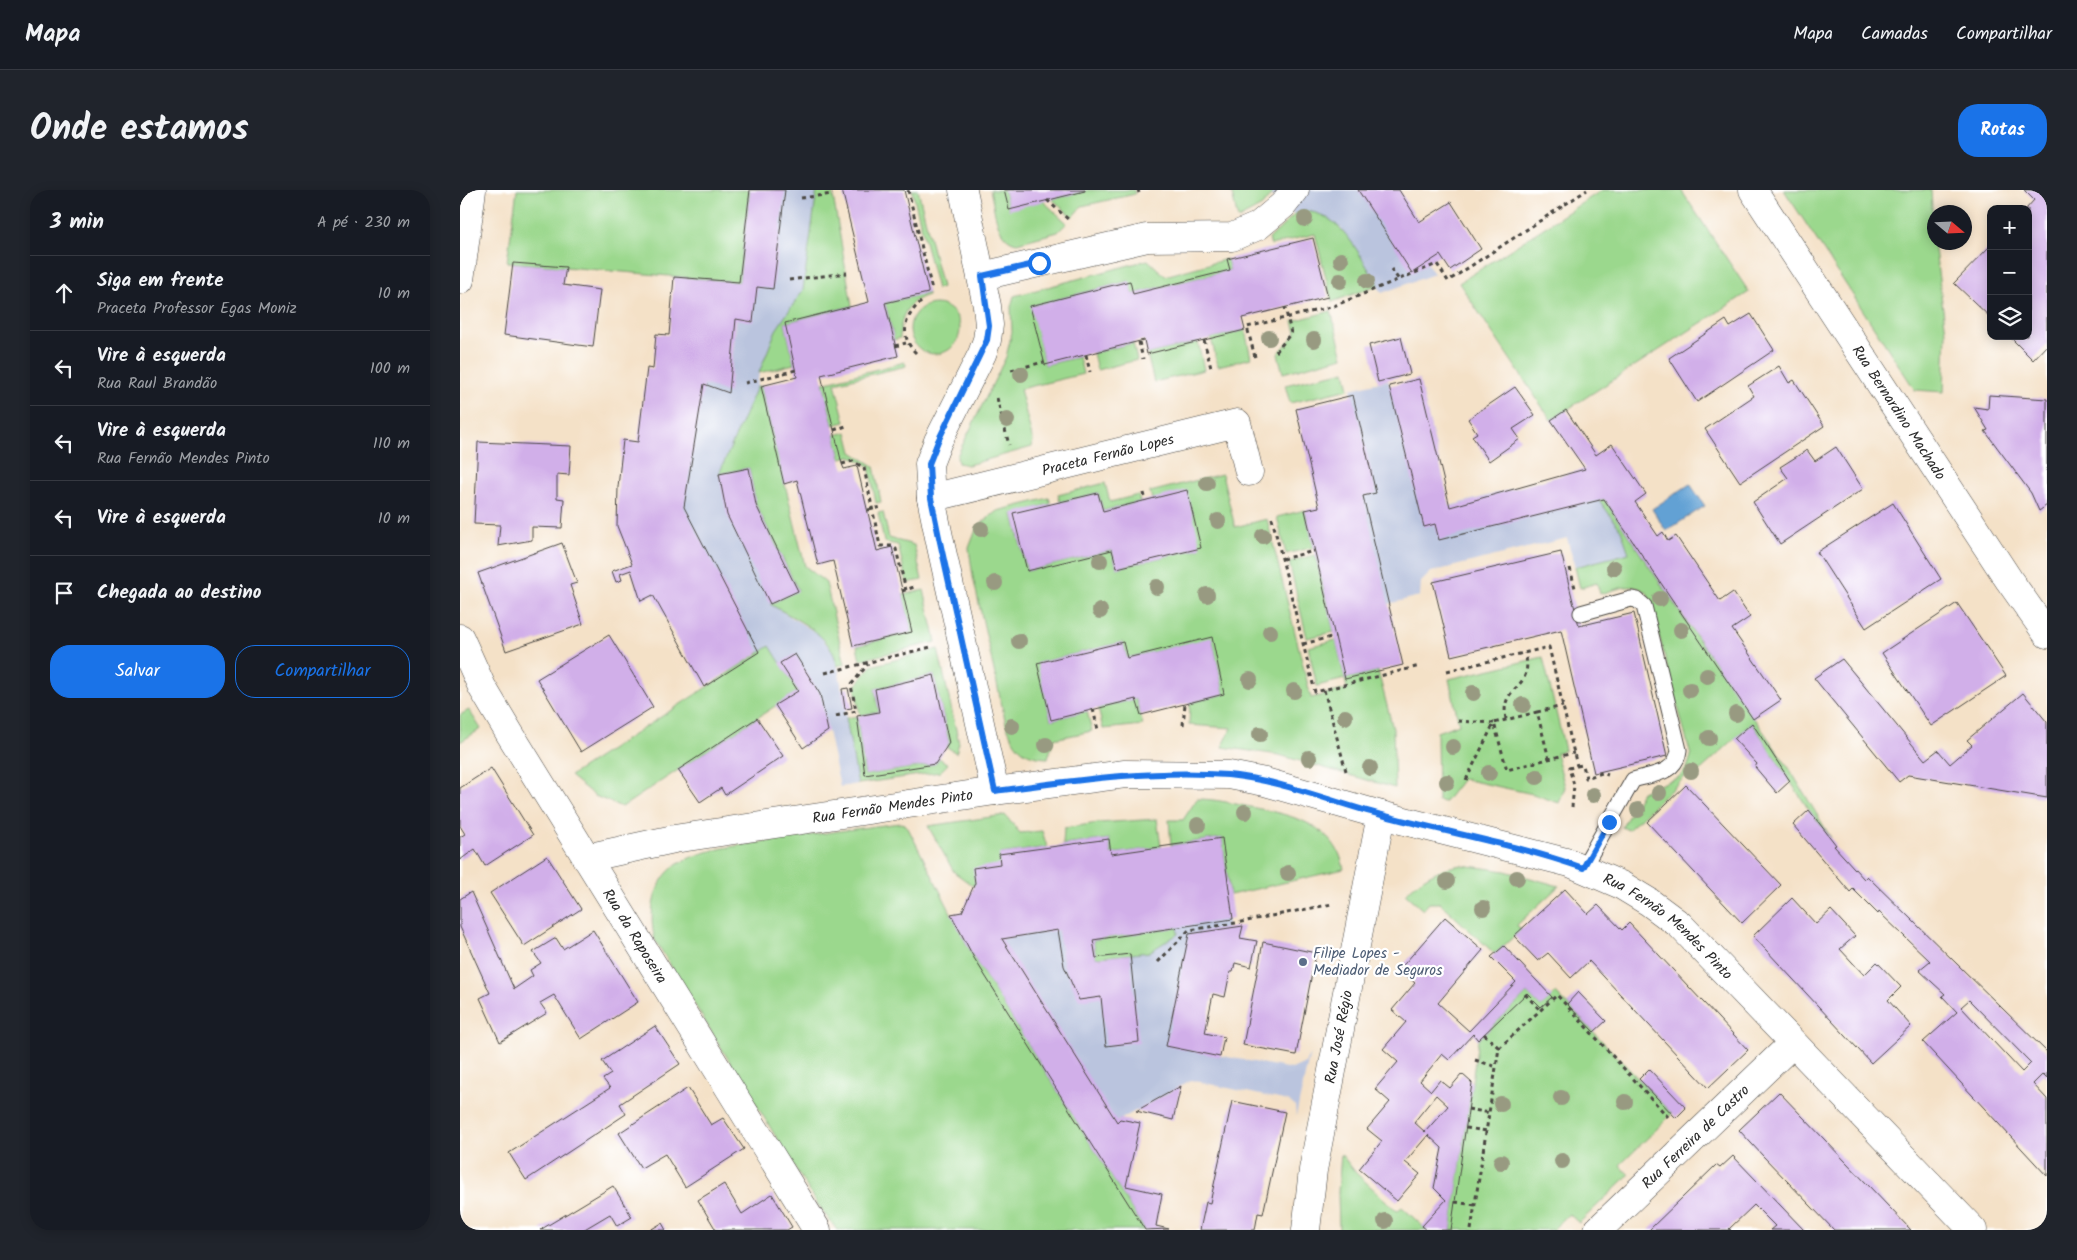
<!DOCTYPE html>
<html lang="pt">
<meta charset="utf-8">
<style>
body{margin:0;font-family:Kalam,sans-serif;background:#20242c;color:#f1f3f6}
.controls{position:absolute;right:15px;top:15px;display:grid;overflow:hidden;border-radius:10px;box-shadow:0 2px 12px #0003}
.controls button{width:45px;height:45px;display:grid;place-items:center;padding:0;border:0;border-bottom:1px solid #363941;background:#171b24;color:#f1f3f6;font:25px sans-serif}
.compass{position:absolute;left:1467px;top:15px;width:45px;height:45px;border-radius:50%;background:#171b24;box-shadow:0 2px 12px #0003;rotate:109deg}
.stop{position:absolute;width:15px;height:15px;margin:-11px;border:4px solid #1a73e8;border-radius:50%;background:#fff}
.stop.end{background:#1a73e8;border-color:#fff;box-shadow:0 1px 5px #0008}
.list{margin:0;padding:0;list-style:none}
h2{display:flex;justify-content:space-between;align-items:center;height:65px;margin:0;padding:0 20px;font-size:21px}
h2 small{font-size:16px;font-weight:400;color:#9ea1a6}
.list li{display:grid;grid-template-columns:32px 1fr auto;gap:15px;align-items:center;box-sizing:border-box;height:75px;padding:0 20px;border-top:1px solid #363941}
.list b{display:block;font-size:19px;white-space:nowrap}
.list p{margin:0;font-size:16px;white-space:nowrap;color:#9ea1a6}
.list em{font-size:16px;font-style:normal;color:#9ea1a6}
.actions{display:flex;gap:10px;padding:15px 20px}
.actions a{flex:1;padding:11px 0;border:1px solid #1a73e8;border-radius:20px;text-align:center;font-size:18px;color:#1a73e8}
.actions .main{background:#1a73e8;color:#fff}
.icon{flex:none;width:28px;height:28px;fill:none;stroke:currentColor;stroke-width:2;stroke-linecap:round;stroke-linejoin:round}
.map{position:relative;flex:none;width:1587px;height:1040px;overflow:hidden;border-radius:20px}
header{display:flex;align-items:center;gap:30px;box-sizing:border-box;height:70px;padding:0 25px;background:#171b24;border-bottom:1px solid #363941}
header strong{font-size:24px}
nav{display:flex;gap:28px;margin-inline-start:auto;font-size:18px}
.intro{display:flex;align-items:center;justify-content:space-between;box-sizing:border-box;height:120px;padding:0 30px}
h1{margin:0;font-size:35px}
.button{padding:12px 22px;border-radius:20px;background:#1a73e8;color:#fff;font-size:18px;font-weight:700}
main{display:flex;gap:30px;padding:0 30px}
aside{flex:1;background:#171b24;border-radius:20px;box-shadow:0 2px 12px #0003}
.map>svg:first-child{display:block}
</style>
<header>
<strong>Mapa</strong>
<nav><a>Mapa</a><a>Camadas</a><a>Compartilhar</a></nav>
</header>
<div class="intro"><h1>Onde estamos</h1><a class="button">Rotas</a></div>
<main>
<aside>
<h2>3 min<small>A pé · 230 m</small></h2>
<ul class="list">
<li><svg class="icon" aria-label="ahead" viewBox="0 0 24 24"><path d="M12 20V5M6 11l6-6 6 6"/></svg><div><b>Siga em frente</b><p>Praceta Professor Egas Moniz</p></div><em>10 m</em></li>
<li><svg class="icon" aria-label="left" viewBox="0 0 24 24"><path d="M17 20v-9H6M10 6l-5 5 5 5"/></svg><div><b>Vire à esquerda</b><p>Rua Raul Brandão</p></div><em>100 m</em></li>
<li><svg class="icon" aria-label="left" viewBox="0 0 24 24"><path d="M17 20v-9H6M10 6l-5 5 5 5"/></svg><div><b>Vire à esquerda</b><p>Rua Fernão Mendes Pinto</p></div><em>110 m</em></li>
<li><svg class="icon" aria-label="left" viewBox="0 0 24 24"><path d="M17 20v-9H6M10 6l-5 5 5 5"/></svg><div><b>Vire à esquerda</b></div><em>10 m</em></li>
<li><svg class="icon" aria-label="arrive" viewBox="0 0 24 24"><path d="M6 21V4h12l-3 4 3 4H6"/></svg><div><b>Chegada ao destino</b></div></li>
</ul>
<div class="actions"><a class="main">Salvar</a><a>Compartilhar</a></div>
</aside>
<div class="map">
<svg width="1587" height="1040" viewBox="0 0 1587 1040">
<rect width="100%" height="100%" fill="#fff"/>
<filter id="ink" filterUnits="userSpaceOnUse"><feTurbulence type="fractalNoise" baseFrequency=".02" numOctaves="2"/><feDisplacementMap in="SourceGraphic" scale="10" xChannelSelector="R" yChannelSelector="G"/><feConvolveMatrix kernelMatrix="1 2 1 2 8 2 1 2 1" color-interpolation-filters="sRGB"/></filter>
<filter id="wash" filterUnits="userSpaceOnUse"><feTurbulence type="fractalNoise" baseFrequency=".0096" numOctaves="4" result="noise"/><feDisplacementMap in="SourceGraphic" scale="20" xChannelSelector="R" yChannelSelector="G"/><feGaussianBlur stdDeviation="1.12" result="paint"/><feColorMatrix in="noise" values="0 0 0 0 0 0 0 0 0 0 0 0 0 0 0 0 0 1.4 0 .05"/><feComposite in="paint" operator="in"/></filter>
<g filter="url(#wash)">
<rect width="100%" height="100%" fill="#f4e1c7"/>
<!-- industrial -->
<path fill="#bac4de" d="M290 0H357L343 100 310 154 299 183 297 197 259 284 289 278 296 315 338 401 310 414 358 444 376 465 398 594 380 597 360 504 351 491 338 501 320 473 299 462 270 481 207 361 244 194 269 202Z
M815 0H939L980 65 967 73 974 84 922 103 881 38 842 21 834 25 811 5Z
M959 189 990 316 1125 279 1139 310 1161 340 1169 363 1115 377 1107 348 971 382 961 392 960 406 928 414 903 306 916 303 891 199 928 190 930 196Z
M768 729 741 862 832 879 845 873 850 863 836 926 835 916 828 911 731 890 627 948 514 768 542 749 598 740 604 776 636 771 717 737Z"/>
<!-- green -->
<path fill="#9bd88d" stroke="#63825c" d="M57 0H290L279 92 47 72Z
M357 0H372L392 116 325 133 334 174 299 183 316 140 343 100Z
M452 0H458L482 97 477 99Z
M530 0H544L549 19 583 11 607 33 598 42 557 53C535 49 535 18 530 0Z
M628 0H674L675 4 622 16 612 27 592 9Z
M771 0H815L802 16 778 29Z
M1142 0H1221L1289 102 1091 230 999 93Z
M1324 0H1471L1474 52 1486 142 1484 202 1455 200Z
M842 21C882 21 899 66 918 95L872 112 855 44 811 55 809 49 834 25Z
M767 69 770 80 673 104 669 91 571 116 585 175 619 167 623 184 560 199 573 251 572 257 508 275 498 273 497 266 546 167 552 142 551 117 554 106 688 70 705 86Z
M468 103V105C447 111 440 127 440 148L434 150 425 113Z
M450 139a25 25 0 1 1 50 0a25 25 0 1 1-50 0Z
M871 121 883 167 823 183 818 164 836 143 833 131Z
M785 140 791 168 758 176 751 148Z
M738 152 744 180 694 192 687 164Z
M673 153 677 170 637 180 633 163Z
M445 172 446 176 375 193 385 232 373 235 363 193Z
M885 181 889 199 830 213 825 195Z
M301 196 345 376 366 393 385 474 377 476C373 444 334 429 310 414L338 400 296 315 289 278 259 284 297 197Z
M387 242 392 262 414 276 421 312 416 313 409 276 391 266 381 268 375 245Z
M762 284 775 337 807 329 851 508 887 499 885 489 857 496 848 457 876 450 885 489 918 481 933 539 935 598 819 565 762 557 772 538 729 535 730 513 764 504 752 448 667 468 663 452 578 473 591 530 627 521 632 541 594 549 588 568C562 567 555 557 546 534L513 387 509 358 517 337 537 321 589 308 591 314 553 324 567 381 652 360 657 378 740 358 692 309 690 302Z
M645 293 650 312 678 305 680 312 643 321 638 303 600 312 598 305Z
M1144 309 1227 433 1329 578 1371 648 1349 620 1292 533 1232 588 1228 584 1168 640 1162 637 1182 602 1219 587 1227 578 1231 566 1188 404C1174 390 1156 400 1140 404L1137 393 1120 398 1115 377 1169 363 1161 340 1139 310Z
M845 320 854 357 826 364 817 327Z
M423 322 429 348 454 355 462 390 447 393 438 355 424 352 418 323Z
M855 365 874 442 847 448 829 372Z
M464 400 476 452 400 470 397 456 452 442 443 405Z
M310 456 338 501 162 617 135 606 110 586Z
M478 459 499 553 496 563 487 557 489 553 474 485 415 499 419 522 400 525 395 497 411 476Z
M1083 467 1105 560 1096 563 1105 597 1099 613 1073 604 1003 589 985 612 978 611 977 542 999 534 989 489Z
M676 509 683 535 643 539 638 518Z
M9 520 21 539 0 552V525Z
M397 526 405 585 475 574 479 568 488 574 480 582 398 594 386 528Z
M737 609C757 609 775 614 795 618 832 625 876 635 884 679L770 705 762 648 711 655 709 630H723Z
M545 625 560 643 582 641 587 657 540 664V674L513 696 494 682 468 636Z
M697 629 701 657 651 664 649 649 603 655 604 638 638 633Z
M440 633 445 634 448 638 514 768 685 1040H377L356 1012 195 750C188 725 193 689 218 674 246 657 286 655 318 650 358 644 399 638 440 633Z
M1002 675 1045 681 1099 696 1057 735 1061 740 1035 764 980 713H969L963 720 945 704C963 687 978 678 1002 675Z
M717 737 718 744 689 762 636 768 633 750Z
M1067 803 1081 817 1096 803 1212 924 1160 975 1169 985 1119 1033 1109 1024 1092 1040H991L1018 850Z
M881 964 896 983 937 1021 942 1017 967 1040H879L878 1002Z"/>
<!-- water -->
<path fill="#62a1d4" stroke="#466680" d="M1230 294 1245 316 1206 341 1192 319Z"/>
<g id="blocks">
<!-- building -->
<path fill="#d1afe9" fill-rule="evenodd" d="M290 0H325L313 99 297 97 293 132 276 129 269 203 244 194 224 317 299 462 244 497 193 405 181 411 171 380 160 384 162 390 156 392 152 381 172 374 157 336 158 297 163 250 178 252 187 178 193 179 196 144 209 145 214 87 279 92Z
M382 0H444L468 101V103L425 113 438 166 361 185 382 274 384 279 397 276 417 361 432 357 452 442 393 456 373 371 358 375 337 290 324 294 301 196 337 187 325 133 409 112Z
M544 0H625V1L549 20Z
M898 0H939L959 32 991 12 1021 59 990 80 980 65 952 83Z
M1564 0H1587V155L1573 170 1549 146H1568V19H1566L1574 10Z
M853 48 868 107 782 128 785 140 687 164 684 150 585 175 570 116 670 91 673 104 770 80 767 69Z
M1531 55V128L1494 93Z
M53 73 106 77 103 95 140 100 133 157 44 145Z
M1291 124 1314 160 1237 212 1209 168 1266 130 1270 137Z
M941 147 950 184 918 192 909 155Z
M1319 176 1329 193 1334 190 1364 236 1280 292 1245 239 1294 206 1288 196Z
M959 189 990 317 1125 279 1091 230 1106 220 1136 265 1152 254 1186 304 1175 312 1198 346 1203 342 1208 351 1216 346 1260 411 1273 402 1290 427 1272 439 1321 510 1293 529 1144 309 979 350 975 334 964 337 929 196Z
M1055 197 1075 225 1053 239 1060 249 1029 271 1012 246 1017 243 1008 229Z
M893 205 916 303 903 306 943 475 885 489 845 320 859 317 836 219Z
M1529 205 1587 209V315L1579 321 1571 303 1525 241 1528 240 1514 217 1528 219Z
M18 252 111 256 109 285 97 284V308L104 309 102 338 72 337V350L38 356 40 335 14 334Z
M1376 257 1403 299 1320 354 1293 312 1328 288 1320 277 1347 260 1355 271Z
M289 278 296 315 338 401 310 414 267 325 259 284Z
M727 300 741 358 657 378 652 360 567 381 553 323 638 303 643 321Z
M1433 313 1481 389 1406 438 1357 362Z
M102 353 117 393 110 395 123 434 46 461 18 383Z
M1101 362 1119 436 1174 423 1207 566 1134 583 1101 440 991 466 973 392Z
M1497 413 1546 486 1471 536 1422 463Z
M149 445 193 517 121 562 77 489Z
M752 447 764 504 681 525 676 509 591 530 577 473 663 452 667 468Z
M335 464 360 504 368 541 343 558 315 515 338 501 320 473Z
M1382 469 1465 570 1478 560 1490 574 1512 555 1507 550 1563 503 1587 532V608L1448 585 1439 592 1354 488Z
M474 485 489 553 475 574 405 585 397 526 419 522 415 499Z
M388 498 392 518 385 519 382 499Z
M297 528 323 566 265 605 261 598 240 612 218 580Z
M1292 533 1330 591 1317 603 1295 577 1297 574 1274 549Z
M31 578 73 645 25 676 15 659 0 670V647L5 644 0 636V598Z
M1226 595 1321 695 1282 733 1187 632Z
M1349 620 1376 655 1374 656 1404 689 1407 686 1587 862V888L1583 884 1573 894 1587 909V986L1463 852 1497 822 1482 806 1485 804 1459 780 1470 771 1419 722 1418 724 1393 699 1390 702 1333 635ZM1509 810 1571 873 1562 882 1501 817Z
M762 648 773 729 633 750 636 768 670 764 679 852 646 856 641 807 619 810 604 776 598 740 542 749 657 932 660 929 680 933 666 996 702 1004 696 1036 709 1039 685 1040 514 768 491 724 502 722 515 693 513 678 540 674 539 664 649 649 651 664Z
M87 666 121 719 64 756 30 703Z
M1105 699 1128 724 1138 715 1162 740 1169 733 1288 860 1248 898 1129 771 1111 788 1088 763 1078 771 1054 746Z
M11 702 54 799 73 786 70 780 81 773 73 762 96 748 103 759 133 740 178 812 121 849 94 805 80 813 87 823 40 852 20 808 30 803 0 737V709Z
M1332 708 1356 734 1371 720 1395 746 1380 759 1404 785 1417 772 1441 797 1428 810 1451 836 1411 873 1293 746Z
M985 727 1023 760 978 813 1009 841 1056 792 1031 767 1044 756 1092 807 1081 817 1067 803 1018 850 1013 844 989 870 982 864 960 891 971 901 980 890 990 898 1002 884 1012 893 991 1040H967L962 1036 986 1010 974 998 982 958 968 945 945 972 960 984 937 1011 899 979 922 951 907 939 930 912 915 899 938 872 923 859 946 832 932 820 955 793 939 780ZM976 905 988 916 965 942 954 932Z
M783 736 780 748 797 751 791 777 775 773 773 782H770L765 807 753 804 745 843 764 847 760 867 706 856 729 744Z
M803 752 856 763 836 865 783 855Z
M1118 802 1146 831 1134 842 1107 814Z
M195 836 220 874 160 914 166 924 66 990 49 963 150 898 143 889 151 884 142 871Z
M1189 879 1226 918 1216 928 1179 889Z
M721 896 713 930 676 921Z
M228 898 251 935 263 928 284 959 225 997 205 964 181 978 159 943Z
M1319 902 1343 927 1451 1040H1374L1303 966 1279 940Z
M772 911 825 922 803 1024 798 1023 795 1040H740L746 1012 750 1013Z
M1273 966 1344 1040H1310L1315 1036 1294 1015 1269 1039 1271 1040H1189L1256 975 1260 978Z
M264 994 282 1024 312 1004 332 1037 327 1040H256L238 1010Z
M153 996 172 1027 157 1036 150 1024 123 1040H80Z
M202 1033 206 1040H190Z"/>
</g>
</g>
<g filter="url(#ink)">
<use href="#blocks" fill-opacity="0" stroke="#494642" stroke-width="1"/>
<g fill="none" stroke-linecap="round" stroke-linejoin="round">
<defs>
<path id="lane" d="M1121 423 1171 409 1177 410 1184 416 1219 560C1216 584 1193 584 1173 590L1123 678"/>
<g id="street">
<path d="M503 0 527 116 529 135 527 150 522 164 478 251 469 274 471 308 480 352 535 601"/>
<path d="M522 86 687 48 772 47 798 36 823 15 835 0"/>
<path d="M0 90 12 0"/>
<path id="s1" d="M471 308 777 233 789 282"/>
<path id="s2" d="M0 448 22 497 50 544 357 1040"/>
<path id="s3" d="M126 668 214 649 535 601 665 584 769 585 805 592 921 625 1110 673 1161 695 1189 712 1220 735 1513 1040"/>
<path id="s4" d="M846 1040 853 980 921 625"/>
<path id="s5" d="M1138 1040 1333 853"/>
</g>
<g id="secondary">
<path id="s6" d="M1293 0 1549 390 1587 444"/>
</g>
</defs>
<!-- lane casing -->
<use href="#lane" stroke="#494642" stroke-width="17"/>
<!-- street casing -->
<use href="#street" stroke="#494642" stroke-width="29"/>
<!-- secondary casing -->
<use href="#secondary" stroke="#494642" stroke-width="29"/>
<!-- path -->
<path stroke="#494642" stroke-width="3" stroke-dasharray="4 4" stroke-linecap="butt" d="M448 0 472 100
M678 0 679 3
M341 8 373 4
M587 10 609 30
M931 79 939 90
M329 90 387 83
M744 150 751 178
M679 152 683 169
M435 156 446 153
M816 162 831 143 825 117
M456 163C439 147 444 126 461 112
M626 165 630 182
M795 167 787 137 871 117 977 74 988 91 1127 0
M551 180 584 172
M285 193 336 180
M537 208 549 255
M374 240 386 236
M382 274 393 271 404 278 420 356H432L436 359 446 400
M684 303 686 311
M408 320 422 317
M812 328 855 502 960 476
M822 369 854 361
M1110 378 1115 398
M442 401 457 396
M843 454 875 446
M987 481 1089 457 1117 576 1109 578 1114 595 1112 617
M365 483 471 457
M864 500 886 581
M633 519 638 540
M1077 522 1103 516
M376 526 396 521 391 495 408 474
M1046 529C1039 493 1075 502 1065 463
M998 531 1034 533
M723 535 725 514
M1089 569 1077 522 1034 533 1047 580C1069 574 1091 568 1114 563
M1117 576 1123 575 1126 588 1142 583 1148 585
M1006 590 1034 533
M698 772 729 740 776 733 872 714
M1065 804 1080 820
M1024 844 1039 858
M1015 870 1037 877
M1008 919 1030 923
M1006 938 1027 941
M995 1012 1015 1015
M1011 1040 1039 858 1097 805 1208 927"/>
<!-- lane -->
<use href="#lane" stroke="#fff" stroke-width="15"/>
<!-- street -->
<use href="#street" stroke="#fff" stroke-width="28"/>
<!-- secondary -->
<use href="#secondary" stroke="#fff" stroke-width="28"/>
</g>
<!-- trees -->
<g fill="#989a81">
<circle cx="845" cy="29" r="8"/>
<circle cx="881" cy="70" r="8"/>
<circle cx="880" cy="91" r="8"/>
<circle cx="907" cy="91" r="8"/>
<circle cx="809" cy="148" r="8"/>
<circle cx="854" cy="150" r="8"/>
<circle cx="561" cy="184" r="8"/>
<circle cx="547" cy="230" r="8"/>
<circle cx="747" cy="293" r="8"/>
<circle cx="758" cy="331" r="8"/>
<circle cx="521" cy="339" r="8"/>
<circle cx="803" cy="346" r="8"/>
<circle cx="640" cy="371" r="8"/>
<circle cx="1154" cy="378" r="8"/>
<circle cx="535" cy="393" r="8"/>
<circle cx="697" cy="397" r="8"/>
<circle cx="747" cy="405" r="8"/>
<circle cx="1200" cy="409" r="8"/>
<circle cx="640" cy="421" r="8"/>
<circle cx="1221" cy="440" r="8"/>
<circle cx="810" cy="442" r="8"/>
<circle cx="559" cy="451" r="8"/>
<circle cx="1247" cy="486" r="8"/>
<circle cx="790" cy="490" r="8"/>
<circle cx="1230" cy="500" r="8"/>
<circle cx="834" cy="501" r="8"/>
<circle cx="1013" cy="503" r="8"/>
<circle cx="1063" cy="515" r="8"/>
<circle cx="1276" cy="524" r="8"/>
<circle cx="885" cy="527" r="8"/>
<circle cx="552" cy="536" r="8"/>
<circle cx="800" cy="544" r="8"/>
<circle cx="1249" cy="548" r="8"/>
<circle cx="586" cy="555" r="8"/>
<circle cx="993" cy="557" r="8"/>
<circle cx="849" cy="568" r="8"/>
<circle cx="910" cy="578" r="8"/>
<circle cx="1231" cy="581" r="8"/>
<circle cx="1029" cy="583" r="8"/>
<circle cx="1077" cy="587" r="8"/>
<circle cx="987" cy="592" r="8"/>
<circle cx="1199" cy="603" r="8"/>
<circle cx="1133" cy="605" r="8"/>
<circle cx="1178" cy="620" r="8"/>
<circle cx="785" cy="622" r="8"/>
<circle cx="738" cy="635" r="8"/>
<circle cx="828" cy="683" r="8"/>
<circle cx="1057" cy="688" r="8"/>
<circle cx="987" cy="691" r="8"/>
<circle cx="1023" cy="718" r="8"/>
<circle cx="1101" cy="908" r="8"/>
<circle cx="1165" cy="912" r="8"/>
<circle cx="1041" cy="914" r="8"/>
<circle cx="1102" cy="971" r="8"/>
<circle cx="1041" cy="972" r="8"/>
<circle cx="925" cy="1031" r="8"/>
</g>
</g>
<g fill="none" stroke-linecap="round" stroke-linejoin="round" filter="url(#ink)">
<!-- route -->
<path stroke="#1a73e8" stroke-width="6" d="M579 73 522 86 529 136 527 150 478 251 469 274 471 308 480 352 535 601C612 591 690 579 768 585 821 590 871 612 922 625 989 643 1058 655 1123 678L1149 632"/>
</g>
<!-- markers -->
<circle fill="#5c6f8a" stroke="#fff" stroke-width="2" cx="843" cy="772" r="5"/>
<g text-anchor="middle" stroke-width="4.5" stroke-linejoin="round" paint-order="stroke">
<!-- street labels -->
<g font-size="15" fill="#2b2b2b" stroke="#fff">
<text dy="5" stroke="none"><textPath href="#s6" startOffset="266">Rua Bernardino Machado</textPath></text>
<text dy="5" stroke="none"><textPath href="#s1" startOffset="182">Praceta Fernão Lopes</textPath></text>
<text dy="5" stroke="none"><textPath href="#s3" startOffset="311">Rua Fernão Mendes Pinto</textPath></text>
<text dy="5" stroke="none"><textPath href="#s3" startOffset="1120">Rua Fernão Mendes Pinto</textPath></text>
<text dy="5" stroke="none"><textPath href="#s2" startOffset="346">Rua da Raposeira</textPath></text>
<text dy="5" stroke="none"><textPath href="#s4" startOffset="196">Rua José Régio</textPath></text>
<text dy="5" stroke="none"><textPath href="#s5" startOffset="135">Rua Ferreira de Castro</textPath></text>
</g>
<!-- service labels -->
<g font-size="15" fill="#4e5e75" stroke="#fff" text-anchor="start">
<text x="853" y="768">Filipe Lopes -<tspan x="853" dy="17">Mediador de Seguros</tspan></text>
</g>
</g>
</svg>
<div class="controls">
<button>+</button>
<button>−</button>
<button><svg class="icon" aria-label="layers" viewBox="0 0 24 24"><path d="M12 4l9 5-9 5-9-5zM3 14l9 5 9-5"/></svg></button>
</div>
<svg class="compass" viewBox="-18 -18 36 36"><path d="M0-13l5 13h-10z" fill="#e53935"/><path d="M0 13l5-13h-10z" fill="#9ea1a6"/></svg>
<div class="stop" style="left:579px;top:73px"></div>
<div class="stop end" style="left:1149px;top:632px"></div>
</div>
</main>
